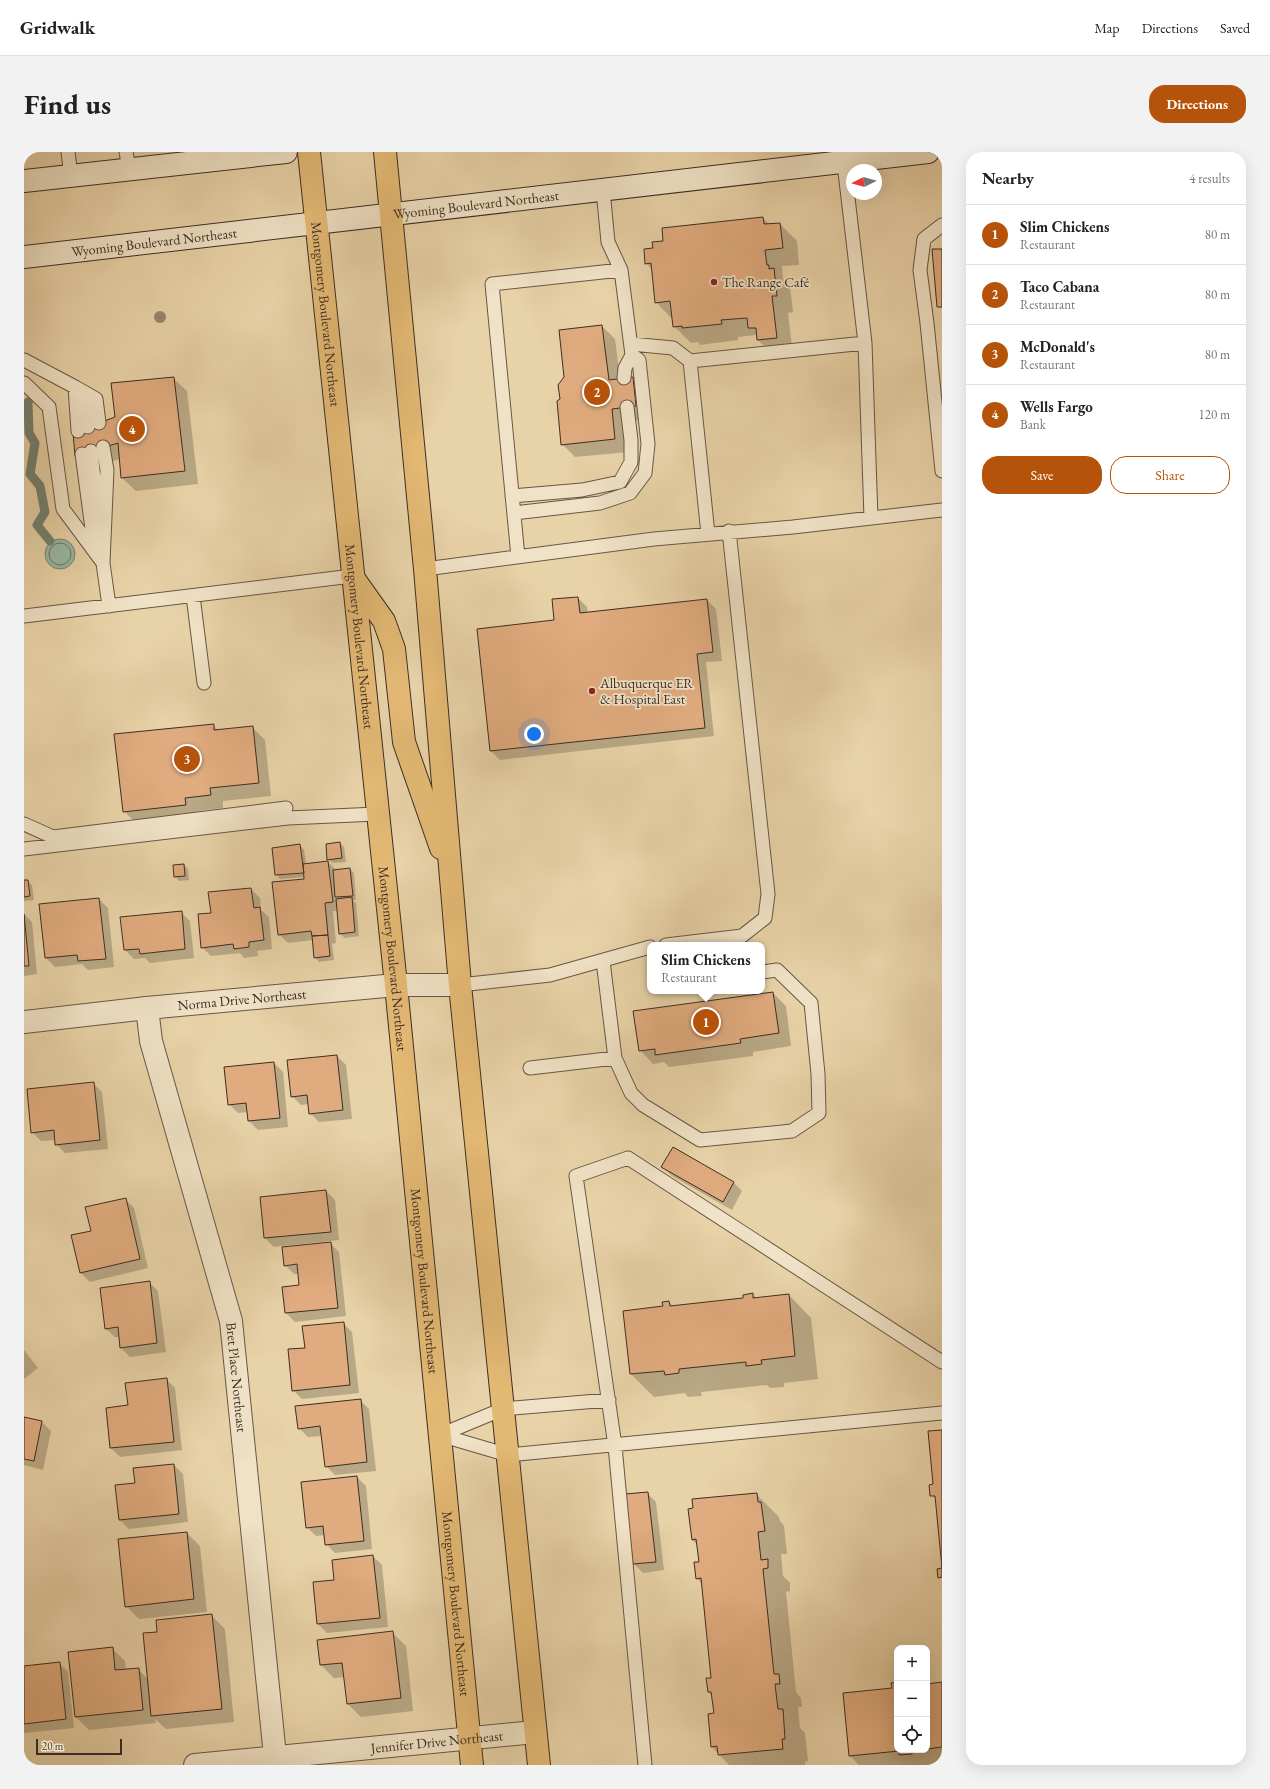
<!DOCTYPE html>
<meta charset="utf-8">
<style>
body{margin:0;font-family:"EB Garamond",serif;background:#f2f2f2;color:#222}
.controls{position:absolute;right:12px;bottom:12px;display:grid;overflow:hidden;border-radius:8px;box-shadow:0 4px 16px #0002}
.controls button{width:36px;height:36px;display:grid;place-items:center;padding:0;border:0;border-bottom:1px solid #e0e0e0;background:#fff;color:#222;font:20px sans-serif}
.compass{position:absolute;left:822px;top:12px;width:36px;height:36px;border-radius:50%;background:#fff;box-shadow:0 4px 16px #0002;rotate:264deg}
.scale{position:absolute;left:12px;bottom:10px;width:86px;box-sizing:border-box;padding-left:4px;border:2px solid #3c2e25;border-top:0;font-size:11px;line-height:14px;white-space:nowrap;color:#3c2e25;-webkit-text-stroke:3px #f0e2c6;paint-order:stroke}
.you{position:absolute;left:510px;top:582px;width:14px;height:14px;margin:-10px;border:3px solid #fff;border-radius:50%;background:#1a73e8;box-shadow:0 0 0 6px #1a73e833}
.badge{display:grid;place-items:center;width:26px;height:26px;border-radius:50%;background:#b45309;color:#fff;font-size:13px;font-weight:700}
.pin{position:absolute;translate:-50% -50%;border:2px solid #fff;box-shadow:0 1px 4px #0006}
.popup{position:absolute;left:623px;top:790px;width:118px;height:52px;box-sizing:border-box;display:grid;place-content:center;border-radius:8px;background:#fff;filter:drop-shadow(0 1px 3px #0005);font-size:13px;white-space:nowrap;color:#767676}
.popup b{font-size:15px;color:#222}
.popup::after{content:'';position:absolute;left:50%;top:100%;margin-left:-8px;border:8px solid transparent;border-top-color:#fff}
.list{margin:0;padding:0;list-style:none}
h2{display:flex;justify-content:space-between;align-items:center;height:52px;margin:0;padding:0 16px;font-size:17px}
h2 small{font-size:13px;font-weight:400;color:#767676}
.list li{display:grid;grid-template-columns:26px 1fr auto;gap:12px;align-items:center;box-sizing:border-box;height:60px;padding:0 16px;border-top:1px solid #e0e0e0}
.list b{display:block;font-size:15px;white-space:nowrap}
.list p{margin:0;font-size:13px;white-space:nowrap;color:#767676}
.list em{font-size:13px;font-style:normal;color:#767676}
.actions{display:flex;gap:8px;padding:12px 16px}
.actions a{flex:1;padding:9px 0;border:1px solid #b45309;border-radius:16px;text-align:center;font-size:14px;color:#b45309}
.actions .main{background:#b45309;color:#fff}
.icon{flex:none;width:22px;height:22px;fill:none;stroke:currentColor;stroke-width:2;stroke-linecap:round;stroke-linejoin:round}
.map{position:relative;flex:none;width:918px;height:1613px;overflow:hidden;border-radius:16px}
header{display:flex;align-items:center;gap:24px;box-sizing:border-box;height:56px;padding:0 20px;background:#fff;border-bottom:1px solid #e0e0e0}
header strong{font-size:19px}
nav{display:flex;gap:22px;margin-inline-start:auto;font-size:14px}
.intro{display:flex;align-items:center;justify-content:space-between;box-sizing:border-box;height:96px;padding:0 24px}
h1{margin:0;font-size:28px}
.button{padding:10px 18px;border-radius:16px;background:#b45309;color:#fff;font-size:14px;font-weight:700}
main{display:flex;gap:24px;padding:0 24px}
aside{flex:1;background:#fff;border-radius:16px;box-shadow:0 4px 16px #0002}
.map>svg:first-child{display:block}
</style>
<header>
<strong>Gridwalk</strong>
<nav><a>Map</a><a>Directions</a><a>Saved</a></nav>
</header>
<div class="intro"><h1>Find us</h1><a class="button">Directions</a></div>
<main>
<div class="map">
<svg width="918" height="1613" viewBox="0 0 918 1613">
<rect width="100%" height="100%" fill="#e8d2a7"/>
<filter id="stains"><feTurbulence type="fractalNoise" baseFrequency=".005" numOctaves="4"/><feColorMatrix values="0 0 0 0 .2 0 0 0 0 .09 0 0 0 0 .02 0 0 0 .5 -.17"/></filter>
<radialGradient id="worn" r=".72"><stop offset=".6" stop-color="#630" stop-opacity="0"/><stop offset="1" stop-color="#630" stop-opacity=".3"/></radialGradient>
<!-- water -->
<path fill="#98b8a4" stroke="#738171" d="M21 402a15 15 0 1 1 30 0a15 15 0 1 1-30 0Z"/>
<!-- shadow -->
<path fill="#0003" d="M739 66 746 73 756 72 773 89 775 113 758 114 759 127 766 135 769 160 764 161 769 203 751 205 734 188 732 183 714 185V188L676 193 674 190 667 191 650 174 649 168 632 150 629 118 622 111 630 97 640 90 639 77Z
M578 174 591 187 596 227 608 226 622 239 625 267 600 270 604 300 551 305 538 292 537 248Z
M149 226 163 239 174 332 112 339 98 326 96 307 65 316 92 266Z
M554 446 563 455 564 461 683 448 692 457 698 509 682 510 690 584 476 608 467 599 454 478 531 469Z
M189 573 195 579 228 575 241 588 247 644 199 649V656L174 659 175 666 113 672 100 659Z
M316 691 320 695 322 710 309 711 304 707Z
M276 693 280 698 282 712 304 710 313 719 326 717 330 721 332 748H329L332 751 335 784 321 786 316 782 314 759H309L312 791 308 792 310 808 295 810 291 805 289 788 264 791 255 782 282 728 281 725 256 727 252 722Z
M160 713 164 717 165 728 155 729 151 724Z
M0 729H3L8 733 10 748 0 749Z
M227 737 236 746 237 758 245 765 248 797 233 799 234 804 220 806 216 801 187 804 178 795Z
M75 747 84 756 90 815 64 818 58 812 31 815 22 806Z
M157 760 166 769 170 806 126 811 121 806 110 807 101 798Z
M0 762 8 770 13 822 0 824Z
M749 841 762 854 767 894 729 900V904L645 915 640 910 629 912 616 898Z
M313 904 322 913 328 967 295 970 286 961 285 952 277 953 268 944Z
M250 911 259 920 264 975 234 978 225 969 224 960 214 961 205 952Z
M69 931 78 940 84 997 41 1001 32 992V988L17 989 8 980Z
M639 1015 709 1030 718 1039 708 1058 648 1024Z
M302 1039 311 1048 315 1088 250 1095 241 1086 237 1046Z
M101 1047 110 1056 124 1116 66 1130 57 1121 68 1080Z
M306 1091 315 1100 322 1164 271 1170 262 1161 277 1134 275 1122H270L261 1113Z
M125 1130 134 1139 142 1200 106 1205 97 1196 96 1185H91L82 1177Z
M729 1142 733 1147 765 1143 787 1166 794 1227 760 1231V1235L746 1236 743 1233 677 1240 678 1244 664 1245 661 1241 630 1245 607 1222 640 1155 645 1150 649 1154 720 1147Z
M319 1171 328 1180 335 1241 278 1247 269 1238 282 1197Z
M0 1198 14 1216 0 1227Z
M142 1227 151 1236 158 1298 96 1305 87 1296 83 1257 105 1254Z
M336 1248 345 1257 352 1319 311 1323 302 1314 298 1284 284 1285 275 1276Z
M0 1266 18 1270 27 1279 19 1318 0 1313Z
M150 1313 159 1322 164 1370 105 1377 96 1368 112 1332Z
M333 1325 342 1334 348 1397 311 1401 302 1392 301 1383 292 1384 283 1375Z
M623 1341 632 1350 640 1418 619 1421 610 1412Z
M732 1342 755 1365 756 1369 760 1374 763 1402H757L759 1424 766 1431V1439L762 1440 772 1540 777 1546 778 1555H774L776 1576 781 1581 784 1609 781 1610V1613H705L688 1595 691 1562 689 1544 684 1540 683 1527H688L678 1432 673 1426 676 1410 674 1393 668 1388Z
M163 1381 176 1394 183 1460 115 1467 102 1454Z
M349 1404 358 1413 364 1475 303 1481 294 1472 290 1431 311 1428Z
M187 1463 201 1477 210 1570 142 1577 131 1567 132 1571 65 1578 52 1565 45 1501 88 1496 101 1509 102 1518 114 1517 124 1527 134 1481Z
M368 1480 382 1494 389 1559 337 1565 324 1552 321 1525 310 1526 297 1513Z
M35 1511 44 1520 50 1576 0 1581V1515Z
M873 1531V1598H903V1533L918 1531V1613H835L826 1604 820 1542 869 1537Z"/>
<g fill="none" stroke-linecap="round" stroke-linejoin="round">
<!-- shore -->
<path stroke="#6a7364" stroke-width="1" d="M25 402a11 11 0 1 1 22 0a11 11 0 1 1-22 0Z"/>
<!-- stream -->
<path stroke="#738171" stroke-width="9" d="M4 250 5 281 11 291 6 322 16 334 21 360 13 373 26 389"/>
</g>
<!-- building -->
<path fill="#e0ab7e" stroke="#3c2e25" d="M739 65 740 72 756 71 759 96 741 98 743 113H745V117L750 116 753 144H748L753 186 733 188 732 176H724L723 166 697 168 698 172 658 176V174L649 175 646 149 631 151 627 111 621 112 620 97 629 96 628 90 639 89 638 76Z
M908 97H918V155H913Z
M578 173 585 228 609 225 612 254 588 257 591 287 537 293 533 249 536 247 534 233 540 225 535 178Z
M150 225 161 319 97 326 94 291 51 304 49 281 91 265 87 231Z
M554 445 556 461 683 447 689 500 673 502 681 576 466 599 453 477 530 468 528 447Z
M190 572V578L229 574 235 631 186 636 187 643 161 646 162 653 99 660 90 582Z
M316 690 318 706 303 708 302 692Z
M276 692 280 721 251 723 248 696Z
M304 709 309 750 301 751 304 783 288 784 287 779 254 783 248 730 280 727 279 712Z
M160 712 161 724 150 725 149 713Z
M326 716 329 744 311 745 309 718Z
M0 728H4L6 744 0 745Z
M227 736 230 756 236 755 240 788 225 790V795L210 797 209 792 177 796 174 762 187 761 184 740Z
M328 745 331 780 315 782 312 747Z
M75 746 82 807 54 809 53 803 21 806 15 752Z
M158 759 161 797 116 802 115 797 100 798 96 765Z
M0 762 5 814H0Z
M304 783 306 804 290 806 288 784Z
M749 840 755 881 716 887 717 891 631 903V897L615 899 609 859Z
M313 903 319 958 285 962 283 943 267 945 263 908Z
M250 910 256 966 224 969 222 951 204 953 200 915Z
M70 930 76 988 31 993 30 978 7 981 3 937Z
M649 995 710 1030 699 1050 637 1015Z
M302 1038 307 1080 240 1086 236 1045Z
M102 1046 116 1107 56 1121 47 1083 67 1079 61 1055Z
M307 1090 314 1156 261 1161 258 1135 275 1133 273 1112 260 1114 258 1095Z
M126 1129 133 1191 96 1196 94 1175 81 1177 76 1136Z
M729 1141V1146L765 1142 771 1204 737 1208 738 1212 722 1214V1210L655 1217V1221L641 1223 640 1219 606 1222 599 1159 639 1154 638 1150 645 1149 646 1154 719 1146V1143Z
M320 1170 326 1233 268 1239 264 1197 281 1196 278 1174Z
M143 1226 150 1290 86 1296 82 1256 104 1253 101 1231Z
M337 1247 343 1310 301 1315 296 1274 274 1277 271 1254Z
M0 1265 18 1269 10 1309 0 1307Z
M918 1278V1425L914 1426 913 1417 918 1416 911 1344H906L905 1333 909 1332 904 1279Z
M150 1312 155 1362 95 1368 91 1333 111 1331 109 1316Z
M333 1324 340 1389 301 1393 299 1374 282 1376 277 1330Z
M624 1340 632 1410 609 1412 601 1342Z
M733 1341 734 1350H737L741 1379 734 1380 737 1408 744 1407V1416L739 1417 750 1522H755L756 1532H751L754 1557H759L761 1587H758L759 1597 694 1603 693 1594 687 1595 684 1562 690 1561 687 1540H684L682 1526H687L677 1426 672 1427 670 1410H675L672 1387 668 1388 664 1357 669 1356 668 1347Z
M163 1380 170 1447 101 1455 94 1387Z
M349 1403 356 1466 293 1472 289 1430 310 1428 308 1408Z
M188 1462 198 1557 127 1564 119 1481 133 1480 132 1468Z
M369 1479 377 1546 323 1552 318 1511 296 1513 293 1488Z
M89 1495 91 1518 115 1516 119 1558 51 1565 44 1500Z
M36 1510 42 1567 0 1572V1514Z
M873 1530V1598H894L888 1599V1602L875 1603V1599L825 1604 819 1541 868 1536 867 1531Z
M918 1530V1595L903 1597V1532Z"/>
<g fill="none" stroke-linecap="round" stroke-linejoin="round">
<defs>
<path id="lane" d="M44 0 47 24
M102 0 105 17
M819 3 841 191 847 366
M579 38 584 90 597 118
M918 73 900 87 896 118 903 171 918 319
M607 192 649 196 666 209 841 191
M0 208 51 235 54 279
M666 209 684 382
M0 231 25 255 39 357 79 411 85 454
M51 235 72 247 75 271
M52 239 62 253 64 275
M67 299 74 366
M58 302 71 399
M488 344 558 338 596 330 607 310V288L603 255
M490 361 576 351 606 341 621 321 624 292 615 208 608 203
M494 405 468 132 597 118 608 203 601 216 600 226
M79 411 83 318 79 295
M401 417 630 387 769 375 918 358
M169 444 180 531
M0 464 328 424
M0 672 29 685 262 656
M0 697 264 666 353 662
M642 793 718 784 741 766 744 742 705 379
M579 809 591 906 607 941 619 953 676 988 768 979 795 961 794 922 787 851 753 818 738 820
M436 833 526 823 626 795
M506 916 591 906
M416 1283 484 1303 918 1261
M416 1283 479 1257 585 1248
M621 1613 591 1294 552 1024 604 1006 918 1210"/>
<g id="street">
<path id="s1" d="M123 856 127 889 207 1169 251 1604"/>
<path id="s2" d="M0 870 123 856 372 833H436"/>
<path id="s3" d="M171 1613 511 1580"/>
</g>
<g id="secondary">
<path d="M0 29 262 0"/>
<path id="s4" d="M0 105 904 0"/>
</g>
<g id="primary">
<path id="s5" d="M285 0 372 833 448 1613"/>
<path d="M361 0 401 417 436 833 515 1613"/>
<path d="M328 424 360 469 370 497 380 590 417 696"/>
</g>
</defs>
<!-- lane casing -->
<use href="#lane" stroke="#675746" stroke-width="15"/>
<!-- street casing -->
<use href="#street" stroke="#675746" stroke-width="24"/>
<!-- secondary casing -->
<use href="#secondary" stroke="#3c2e25" stroke-width="24"/>
<!-- primary casing -->
<use href="#primary" stroke="#3c2e25" stroke-width="24"/>
<!-- lane -->
<use href="#lane" stroke="#f0e2c6" stroke-width="13"/>
<!-- street -->
<use href="#street" stroke="#f0e2c6" stroke-width="22"/>
<!-- secondary -->
<use href="#secondary" stroke="#f0e2c6" stroke-width="22"/>
<!-- primary -->
<use href="#primary" stroke="#e4b974" stroke-width="22"/>
</g>
<!-- trees -->
<circle fill="#97876a" cx="136" cy="165" r="6"/>
<!-- markers -->
<g fill="#8f2418" stroke="#f0e2c6" stroke-width="1.5">
<circle cx="690" cy="130" r="4"/>
<circle cx="568" cy="539" r="4"/>
</g>
<g text-anchor="middle" stroke-width="3.5" stroke-linejoin="round" paint-order="stroke">
<!-- street labels -->
<g font-size="14" fill="#3c2e25" stroke="#f0e2c6">
<text dy="5" stroke="none"><textPath href="#s4" startOffset="455">Wyoming Boulevard Northeast</textPath></text>
<text dy="5" stroke="none"><textPath href="#s4" startOffset="131">Wyoming Boulevard Northeast</textPath></text>
<text dy="5" stroke="none"><textPath href="#s5" startOffset="163">Montgomery Boulevard Northeast</textPath></text>
<text dy="5" stroke="none"><textPath href="#s5" startOffset="487">Montgomery Boulevard Northeast</textPath></text>
<text dy="5" stroke="none"><textPath href="#s5" startOffset="811">Montgomery Boulevard Northeast</textPath></text>
<text dy="5" stroke="none"><textPath href="#s2" startOffset="219">Norma Drive Northeast</textPath></text>
<text dy="5" stroke="none"><textPath href="#s5" startOffset="1135">Montgomery Boulevard Northeast</textPath></text>
<text dy="5" stroke="none"><textPath href="#s1" startOffset="381">Bret Place Northeast</textPath></text>
<text dy="5" stroke="none"><textPath href="#s5" startOffset="1459">Montgomery Boulevard Northeast</textPath></text>
<text dy="5" stroke="none"><textPath href="#s3" startOffset="243">Jennifer Drive Northeast</textPath></text>
</g>
<!-- poi labels -->
<g font-size="14" fill="#3c2e25" stroke="#f0e2c6" text-anchor="start">
<text x="698" y="135">The Range Café</text>
<text x="576" y="536">Albuquerque ER<tspan x="576" dy="16">&amp; Hospital East</tspan></text>
</g>
</g>
<rect width="100%" height="100%" filter="url(#stains)"/>
<rect width="100%" height="100%" fill="url(#worn)"/>
</svg>
<div class="controls">
<button>+</button>
<button>−</button>
<button><svg class="icon" aria-label="locate" viewBox="0 0 24 24"><circle cx="12" cy="12" r="6"/><path d="M12 2v4M12 18v4M2 12h4M18 12h4"/></svg></button>
</div>
<svg class="compass" viewBox="-18 -18 36 36"><path d="M0-13l5 13h-10z" fill="#e53935"/><path d="M0 13l5-13h-10z" fill="#767676"/></svg>
<div class="scale">20 m</div>
<div class="you"></div>
<div class="pin badge" style="left:682px;top:870px">1</div>
<div class="popup"><b>Slim Chickens</b>Restaurant</div>
<div class="pin badge" style="left:573px;top:240px">2</div>
<div class="pin badge" style="left:163px;top:607px">3</div>
<div class="pin badge" style="left:108px;top:277px">4</div>
</div>
<aside>
<h2>Nearby<small>4 results</small></h2>
<ul class="list">
<li><span class="badge">1</span><div><b>Slim Chickens</b><p>Restaurant</p></div><em>80 m</em></li>
<li><span class="badge">2</span><div><b>Taco Cabana</b><p>Restaurant</p></div><em>80 m</em></li>
<li><span class="badge">3</span><div><b>McDonald's</b><p>Restaurant</p></div><em>80 m</em></li>
<li><span class="badge">4</span><div><b>Wells Fargo</b><p>Bank</p></div><em>120 m</em></li>
</ul>
<div class="actions"><a class="main">Save</a><a>Share</a></div>
</aside>
</main>
